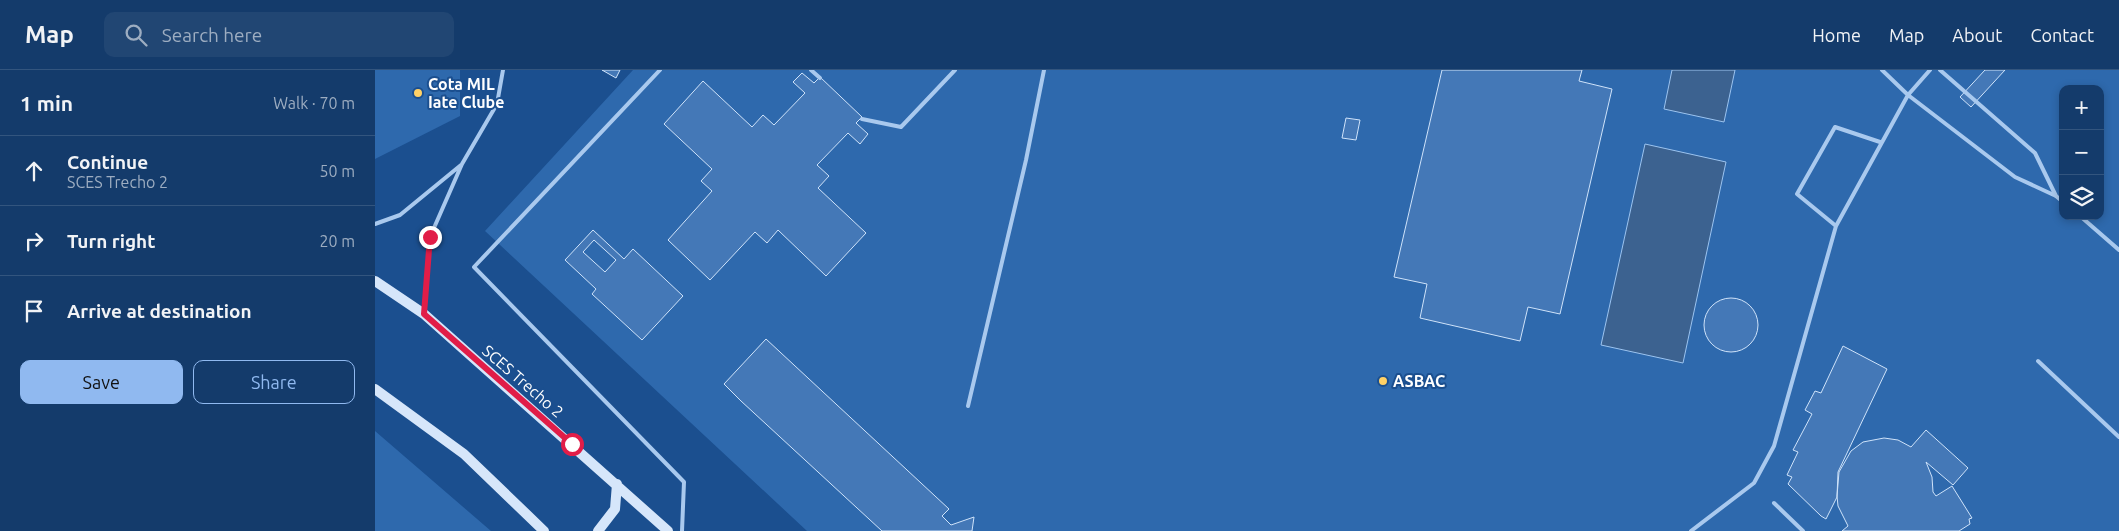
<!DOCTYPE html>
<meta charset="utf-8">
<style>
body{margin:0;font-family:Ubuntu,sans-serif;background:#214673;color:#f1f3f6}
.controls{position:absolute;right:15px;top:15px;display:grid;overflow:hidden;border-radius:10px;box-shadow:0 2px 8px #0003}
.controls button{width:45px;height:45px;display:grid;place-items:center;padding:0;border:0;border-bottom:1px solid #33557e;background:#143b6b;color:#f1f3f6;font:25px sans-serif}
.stop{position:absolute;width:15px;height:15px;margin:-11px;border:4px solid #e11d48;border-radius:50%;background:#fff}
.stop.end{background:#e11d48;border-color:#fff;box-shadow:0 1px 5px #0008}
.list{margin:0;padding:0;list-style:none}
h2{display:flex;justify-content:space-between;align-items:center;height:65px;margin:0;padding:0 20px;font-size:21px}
h2 small{font-size:16px;font-weight:400;color:#9dadc1}
.list li{display:grid;grid-template-columns:32px 1fr auto;gap:15px;align-items:center;box-sizing:border-box;height:70px;padding:0 20px;border-top:1px solid #33557e}
.list b{display:block;font-size:19px;white-space:nowrap}
.list p{margin:0;font-size:16px;white-space:nowrap;color:#9dadc1}
.list em{font-size:16px;font-style:normal;color:#9dadc1}
.actions{display:flex;gap:10px;padding:15px 20px}
.actions a{flex:1;padding:11px 0;border:1px solid #90b9f0;border-radius:10px;text-align:center;font-size:18px;color:#90b9f0}
.actions .main{background:#90b9f0;color:#111}
.icon{flex:none;width:28px;height:28px;fill:none;stroke:currentColor;stroke-width:2;stroke-linecap:round;stroke-linejoin:round}
.map{position:relative;flex:none;width:1744px;height:461px;overflow:hidden}
header{display:flex;align-items:center;gap:30px;box-sizing:border-box;height:70px;padding:0 25px;background:#143b6b;border-bottom:1px solid #33557e}
header strong{font-size:24px}
nav{display:flex;gap:28px;margin-inline-start:auto;font-size:18px}
.search{width:350px;height:45px;background:#214673;display:flex;align-items:center;gap:12px;box-sizing:border-box;padding:0 18px;border-radius:10px;color:#9dadc1;font-size:19px}
main{display:flex}
aside{flex:1;background:#143b6b}
.map>svg:first-child{display:block}
</style>
<header>
<strong>Map</strong>
<div class="search"><svg class="icon" aria-label="search" viewBox="0 0 24 24"><circle cx="10" cy="10" r="6"/><path d="M15 15l6 6"/></svg>Search here</div>
<nav><a>Home</a><a>Map</a><a>About</a><a>Contact</a></nav>
</header>
<main>
<aside>
<h2>1 min<small>Walk · 70 m</small></h2>
<ul class="list">
<li><svg class="icon" aria-label="ahead" viewBox="0 0 24 24"><path d="M12 20V5M6 11l6-6 6 6"/></svg><div><b>Continue</b><p>SCES Trecho 2</p></div><em>50 m</em></li>
<li><svg class="icon" aria-label="right" viewBox="0 0 24 24"><path d="M7 20v-9h11M14 6l5 5-5 5"/></svg><div><b>Turn right</b></div><em>20 m</em></li>
<li><svg class="icon" aria-label="arrive" viewBox="0 0 24 24"><path d="M6 21V4h12l-3 4 3 4H6"/></svg><div><b>Arrive at destination</b></div></li>
</ul>
<div class="actions"><a class="main">Save</a><a>Share</a></div>
</aside>
<div class="map">
<svg width="1744" height="461" viewBox="0 0 1744 461">
<rect width="100%" height="100%" fill="#1b4f8f"/>
<!-- green -->
<path fill="#2e69ad" fill-rule="evenodd" d="M0 0H85V46L0 89Z
M258 0H1744V461H432L110 161ZM1688 19H1725V146H1688Z
M0 361 116 461H0Z"/>
<!-- water -->
<path fill="#3c6290" stroke="#9cc4f0" d="M1297 0H1360L1349 52 1289 39Z
M1270 74 1351 92 1308 293 1226 275Z"/>
<!-- building -->
<path fill="#4478b7" stroke="#cfe3fa" fill-rule="evenodd" d="M227 0H245L241 8Z
M1067 0H1207L1204 11 1237 19 1185 244 1153 237 1145 271 1045 248 1052 214 1019 207Z
M1610 0H1630L1596 37 1585 27Z
M427 3 439 13 445 7 487 47 481 53 493 64 485 74 473 63 442 95 454 106 443 118 491 163 451 206 403 160 392 173 380 162 335 210 293 170 337 121 326 111 337 99 289 54 328 11 377 57 388 45 399 55 430 23 418 12Z
M971 48 985 50 981 70 967 68Z
M218 160 249 189 258 179 308 226 267 270 217 224 221 219 190 190ZM219 170 241 190 230 202 208 182Z
M1329 255a27 27 0 1 1 54 0a27 27 0 1 1-54 0Z
M391 269 574 439 567 446 576 455 599 447 597 461H507L366 331 349 314Z
M1468 276 1512 299 1463 402 1462 427 1451 449 1446 446 1413 414 1417 407 1412 405 1423 382 1418 380 1437 344 1430 340 1440 321 1446 323Z
M1551 360 1593 398 1578 415 1551 392 1557 407 1558 422 1561 426 1577 416 1597 448 1594 449 1595 454 1584 461H1467L1473 456 1463 436 1462 426 1464 402 1476 381 1488 372 1509 368 1523 370 1536 377Z"/>
<g fill="none" stroke-linecap="round" stroke-linejoin="round">
<!-- lane -->
<path stroke="#a9c9ee" stroke-width="4" d="M285 0 99 197 309 412 307 461
M436 0 445 8
M1507 0 1533 25 1640 107 1681 126 1688 132
M1565 0 1660 83 1681 126
M487 49 526 57 580 0
M1705 146 1744 180
M0 154 25 145 86 95
M1461 156 1422 124 1460 57 1505 72
M49 241 55 167 87 94 122 34 128 0
M1663 291 1744 367
M593 336 651 90 669 0
M1399 433 1428 461
M1316 461 1379 413 1399 376 1461 156 1533 25 1555 0"/>
<!-- secondary -->
<path stroke="#d6e6fa" stroke-width="10" d="M0 211 49 244 293 461
M0 319 89 384 169 461
M223 461 240 439 242 414"/>
</g>
<g fill="none" stroke-linecap="round" stroke-linejoin="round">
<!-- route -->
<path stroke="#e11d48" stroke-width="6" d="M55 167 49 244 197 374"/>
</g>
<!-- markers -->
<g fill="#ffd166" stroke="#1b4f8f" stroke-width="2">
<circle cx="43" cy="23" r="5"/>
<circle cx="1008" cy="311" r="5"/>
</g>
<g text-anchor="middle" stroke-width="4" stroke-linejoin="round" paint-order="stroke">
<!-- poi labels -->
<g font-size="16" font-weight="bold" fill="#fff" stroke="#1b4f8f" text-anchor="start">
<text x="53" y="20">Cota MIL<tspan x="53" dy="18">Iate Clube</tspan></text>
<text x="1018" y="317">ASBAC</text>
</g>
<!-- street labels -->
<g font-size="16" fill="#fff" stroke="#1b4f8f">
<text transform="translate(148 311) rotate(41)" y="6">SCES Trecho 2</text>
</g>
</g>
</svg>
<div class="controls">
<button>+</button>
<button>−</button>
<button><svg class="icon" aria-label="layers" viewBox="0 0 24 24"><path d="M12 4l9 5-9 5-9-5zM3 14l9 5 9-5"/></svg></button>
</div>
<div class="stop" style="left:197px;top:374px"></div>
<div class="stop end" style="left:55px;top:167px"></div>
</div>
</main>
